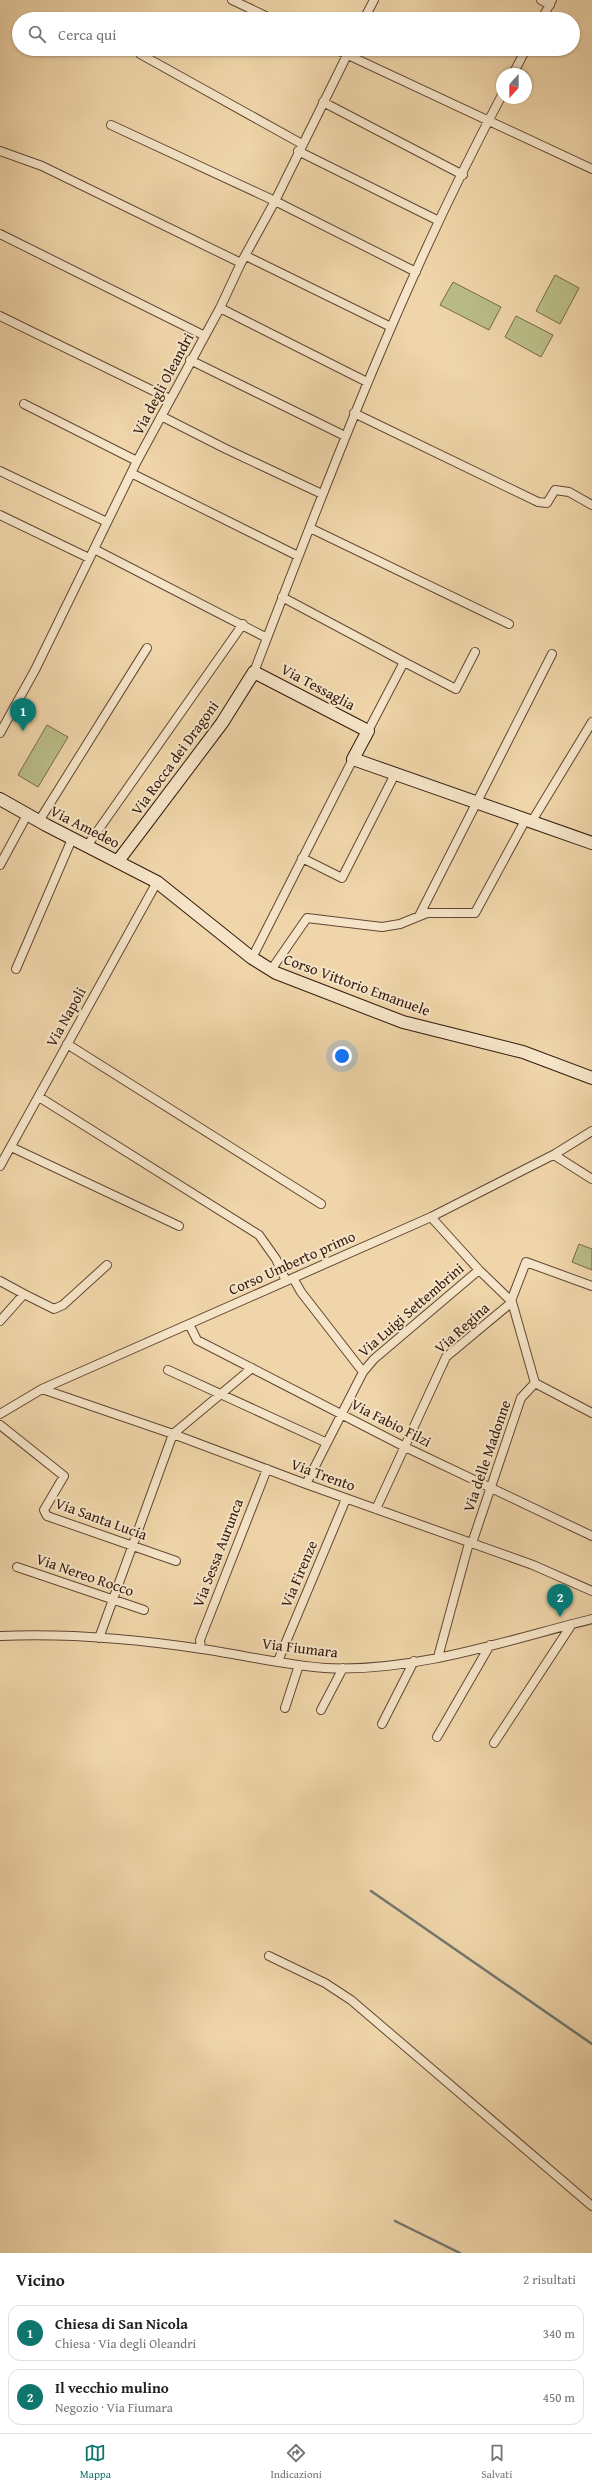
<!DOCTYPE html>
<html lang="it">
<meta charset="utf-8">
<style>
body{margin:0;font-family:"Gentium Book Plus",serif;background:#f6f6f6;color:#202124}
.compass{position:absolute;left:496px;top:68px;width:36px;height:36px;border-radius:50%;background:#fff;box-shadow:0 1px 3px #0004;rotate:201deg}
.you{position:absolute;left:342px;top:1056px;width:14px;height:14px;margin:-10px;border:3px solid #fff;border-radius:50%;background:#1a73e8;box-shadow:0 0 0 6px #1a73e833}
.badge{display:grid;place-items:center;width:26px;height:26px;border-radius:50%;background:#0f766e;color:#fff;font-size:13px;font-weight:700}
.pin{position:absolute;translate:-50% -33px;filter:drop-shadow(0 1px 2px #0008)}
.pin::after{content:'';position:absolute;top:21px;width:14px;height:12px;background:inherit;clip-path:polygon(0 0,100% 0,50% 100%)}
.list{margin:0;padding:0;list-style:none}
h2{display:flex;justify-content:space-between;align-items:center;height:52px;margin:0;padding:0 16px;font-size:17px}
h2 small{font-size:13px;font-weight:400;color:#757577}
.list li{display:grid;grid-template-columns:26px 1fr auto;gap:12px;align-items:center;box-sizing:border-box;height:56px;margin:0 8px 8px;padding:0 8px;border:1px solid #e0e0e0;border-radius:12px}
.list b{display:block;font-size:15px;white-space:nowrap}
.list p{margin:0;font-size:13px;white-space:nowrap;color:#757577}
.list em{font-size:13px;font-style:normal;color:#757577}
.icon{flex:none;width:22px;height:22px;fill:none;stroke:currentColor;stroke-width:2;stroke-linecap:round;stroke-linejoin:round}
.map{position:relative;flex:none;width:592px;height:2253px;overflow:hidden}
.search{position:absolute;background:#fff;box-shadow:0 1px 3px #0004;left:12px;right:12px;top:12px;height:44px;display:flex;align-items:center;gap:10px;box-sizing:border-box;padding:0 14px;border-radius:22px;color:#757577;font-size:15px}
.sheet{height:180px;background:#fff}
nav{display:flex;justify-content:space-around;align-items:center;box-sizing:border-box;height:56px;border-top:1px solid #e0e0e0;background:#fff;font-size:11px;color:#757577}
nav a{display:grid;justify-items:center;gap:2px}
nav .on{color:#0f766e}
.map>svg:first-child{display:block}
</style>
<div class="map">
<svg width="592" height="2253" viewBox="0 0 592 2253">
<rect width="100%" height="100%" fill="#efd5a9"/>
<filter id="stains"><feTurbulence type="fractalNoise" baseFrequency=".005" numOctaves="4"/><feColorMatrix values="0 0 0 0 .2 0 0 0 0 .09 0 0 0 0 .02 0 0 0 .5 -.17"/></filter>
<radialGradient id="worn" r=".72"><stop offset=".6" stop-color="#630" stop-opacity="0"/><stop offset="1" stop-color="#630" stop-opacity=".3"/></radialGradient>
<!-- pitch -->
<path fill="#babd87" stroke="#766a4a" d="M555 275 579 288 560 324 536 311Z
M453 282 501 307 489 330 440 305Z
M516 316 553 335 541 357 505 337Z
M47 725 68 737 38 787 18 775Z
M579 1244 592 1249V1270L572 1262Z"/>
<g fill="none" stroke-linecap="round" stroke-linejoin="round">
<!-- stream -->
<path stroke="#72776f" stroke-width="2.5" d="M371 1891 592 2044
M395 2221 460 2253"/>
<defs>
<path id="street" d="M232 0 272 19
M541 0 550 5
M364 19 374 0
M542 19 552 0
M335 49 592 169
M140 54 302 144
M513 74 526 49
M323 102 463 175
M111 125 275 201 416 272
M0 151 42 166 241 263
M298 151 439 221
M0 234 205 336
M246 256 391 327
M220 308 367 382
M0 316 170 399
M190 360 345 436
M24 404 137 461
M354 413 538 502 547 503 555 490 569 492 592 505
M161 416 226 449 322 494
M0 471 107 522
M131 473 298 556
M0 515 89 558
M310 528 509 624
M94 549 267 638
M282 597 404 662 368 731
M404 662 456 689 475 652
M254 672C329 476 403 280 502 95
M0 733 35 670 137 461 220 308 241 263 275 201 350 49
M39 821 147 648
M532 821 592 722
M87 846 243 624
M302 858 342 878 395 774
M0 865 27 815
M419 916 552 654
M252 958 353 759
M16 969 72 839
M271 970 307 918 382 927 400 924 427 913H475L526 819
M67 1044 321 1204
M39 1097 259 1235 276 1259 286 1281
M11 1147 179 1226
M554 1155 592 1179
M0 1166 157 882
M479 1270 512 1302 535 1383 592 1413
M293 1278 301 1292 363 1372
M0 1281 24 1294 0 1321
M24 1294 54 1309 63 1305 107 1265
M511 1301 526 1262 592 1286
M189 1324 197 1340 405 1447 592 1536
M168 1370 325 1442
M42 1389 173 1434 306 1484 533 1565 592 1591
M0 1414 42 1389 431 1217 555 1154 592 1131
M0 1425 64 1476 44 1510 47 1516 176 1561
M306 1484 363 1372 374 1359 479 1270 431 1217
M376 1509 446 1357 512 1302
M472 1543 521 1398 535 1383
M17 1567 144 1610
M0 1636C67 1633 136 1639 202 1649 243 1655 284 1665 325 1668 413 1673 508 1640 592 1619
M99 1638 173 1434 252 1368
M201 1649 200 1640 267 1469
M438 1657 469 1543
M278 1661 346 1499
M285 1708 299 1665
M321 1710 343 1668
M382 1724 414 1661
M437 1737 490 1645
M494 1743 572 1624
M269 1956 325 1983 351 2000 592 2206"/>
<path id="secondary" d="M0 799 46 825 157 882 252 958 276 973 403 1022 523 1052 592 1078
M118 861 222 723 254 672 368 731 353 759 592 843"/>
</defs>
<!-- street casing -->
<use href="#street" stroke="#614734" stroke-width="10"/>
<!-- secondary casing -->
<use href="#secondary" stroke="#32180d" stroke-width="14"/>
<!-- street -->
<use href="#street" stroke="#f5e4c7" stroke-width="8"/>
<!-- secondary -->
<use href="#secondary" stroke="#f5e4c7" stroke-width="12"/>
</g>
<g text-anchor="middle" stroke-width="4" stroke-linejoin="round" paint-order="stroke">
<!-- street labels -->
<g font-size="15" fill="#32180d" stroke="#f5e4c7">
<text transform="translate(163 384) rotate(-62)" y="5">Via degli Oleandri</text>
<text transform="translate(318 687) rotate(28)" y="5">Via Tessaglia</text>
<text transform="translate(175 758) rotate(-54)" y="5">Via Rocca dei Dragoni</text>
<text transform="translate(85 827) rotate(27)" y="5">Via Amedeo</text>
<text transform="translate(357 985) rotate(20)" y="5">Corso Vittorio Emanuele</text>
<text transform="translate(66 1017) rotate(-61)" y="5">Via Napoli</text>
<text transform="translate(292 1263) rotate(-24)" y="5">Corso Umberto primo</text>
<text transform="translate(411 1310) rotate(-41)" y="5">Via Luigi Settembrini</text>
<text transform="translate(462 1328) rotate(-42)" y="5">Via Regina</text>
<text transform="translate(391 1423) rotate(27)" y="5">Via Fabio Filzi</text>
<text transform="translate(487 1456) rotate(-71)" y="5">Via delle Madonne</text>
<text transform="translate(323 1475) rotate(20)" y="5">Via Trento</text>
<text transform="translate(101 1519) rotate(20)" y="5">Via Santa Lucia</text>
<text transform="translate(218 1553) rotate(-69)" y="5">Via Sessa Aurunca</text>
<text transform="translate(299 1574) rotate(-67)" y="5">Via Firenze</text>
<text transform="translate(85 1575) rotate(19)" y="5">Via Nereo Rocco</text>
<text transform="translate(300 1648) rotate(7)" y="5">Via Fiumara</text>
</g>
</g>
<rect width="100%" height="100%" filter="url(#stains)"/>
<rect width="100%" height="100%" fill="url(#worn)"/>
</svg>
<svg class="compass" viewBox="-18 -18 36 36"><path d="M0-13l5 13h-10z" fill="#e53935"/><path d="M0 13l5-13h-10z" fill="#757577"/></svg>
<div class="you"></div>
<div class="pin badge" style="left:23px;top:731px">1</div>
<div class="pin badge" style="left:560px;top:1617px">2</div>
<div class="search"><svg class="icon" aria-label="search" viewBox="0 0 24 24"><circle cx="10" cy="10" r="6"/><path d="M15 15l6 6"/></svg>Cerca qui</div>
</div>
<section class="sheet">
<h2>Vicino<small>2 risultati</small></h2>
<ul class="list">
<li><span class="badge">1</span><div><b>Chiesa di San Nicola</b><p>Chiesa · Via degli Oleandri</p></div><em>340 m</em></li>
<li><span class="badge">2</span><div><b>Il vecchio mulino</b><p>Negozio · Via Fiumara</p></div><em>450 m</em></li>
</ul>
</section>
<nav>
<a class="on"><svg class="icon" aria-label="map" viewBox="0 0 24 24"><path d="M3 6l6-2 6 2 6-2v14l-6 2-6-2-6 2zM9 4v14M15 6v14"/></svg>Mappa</a>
<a><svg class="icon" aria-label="directions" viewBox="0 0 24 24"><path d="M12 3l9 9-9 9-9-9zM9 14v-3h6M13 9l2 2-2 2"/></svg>Indicazioni</a>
<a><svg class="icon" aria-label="saved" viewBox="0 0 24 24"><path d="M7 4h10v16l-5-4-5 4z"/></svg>Salvati</a>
</nav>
